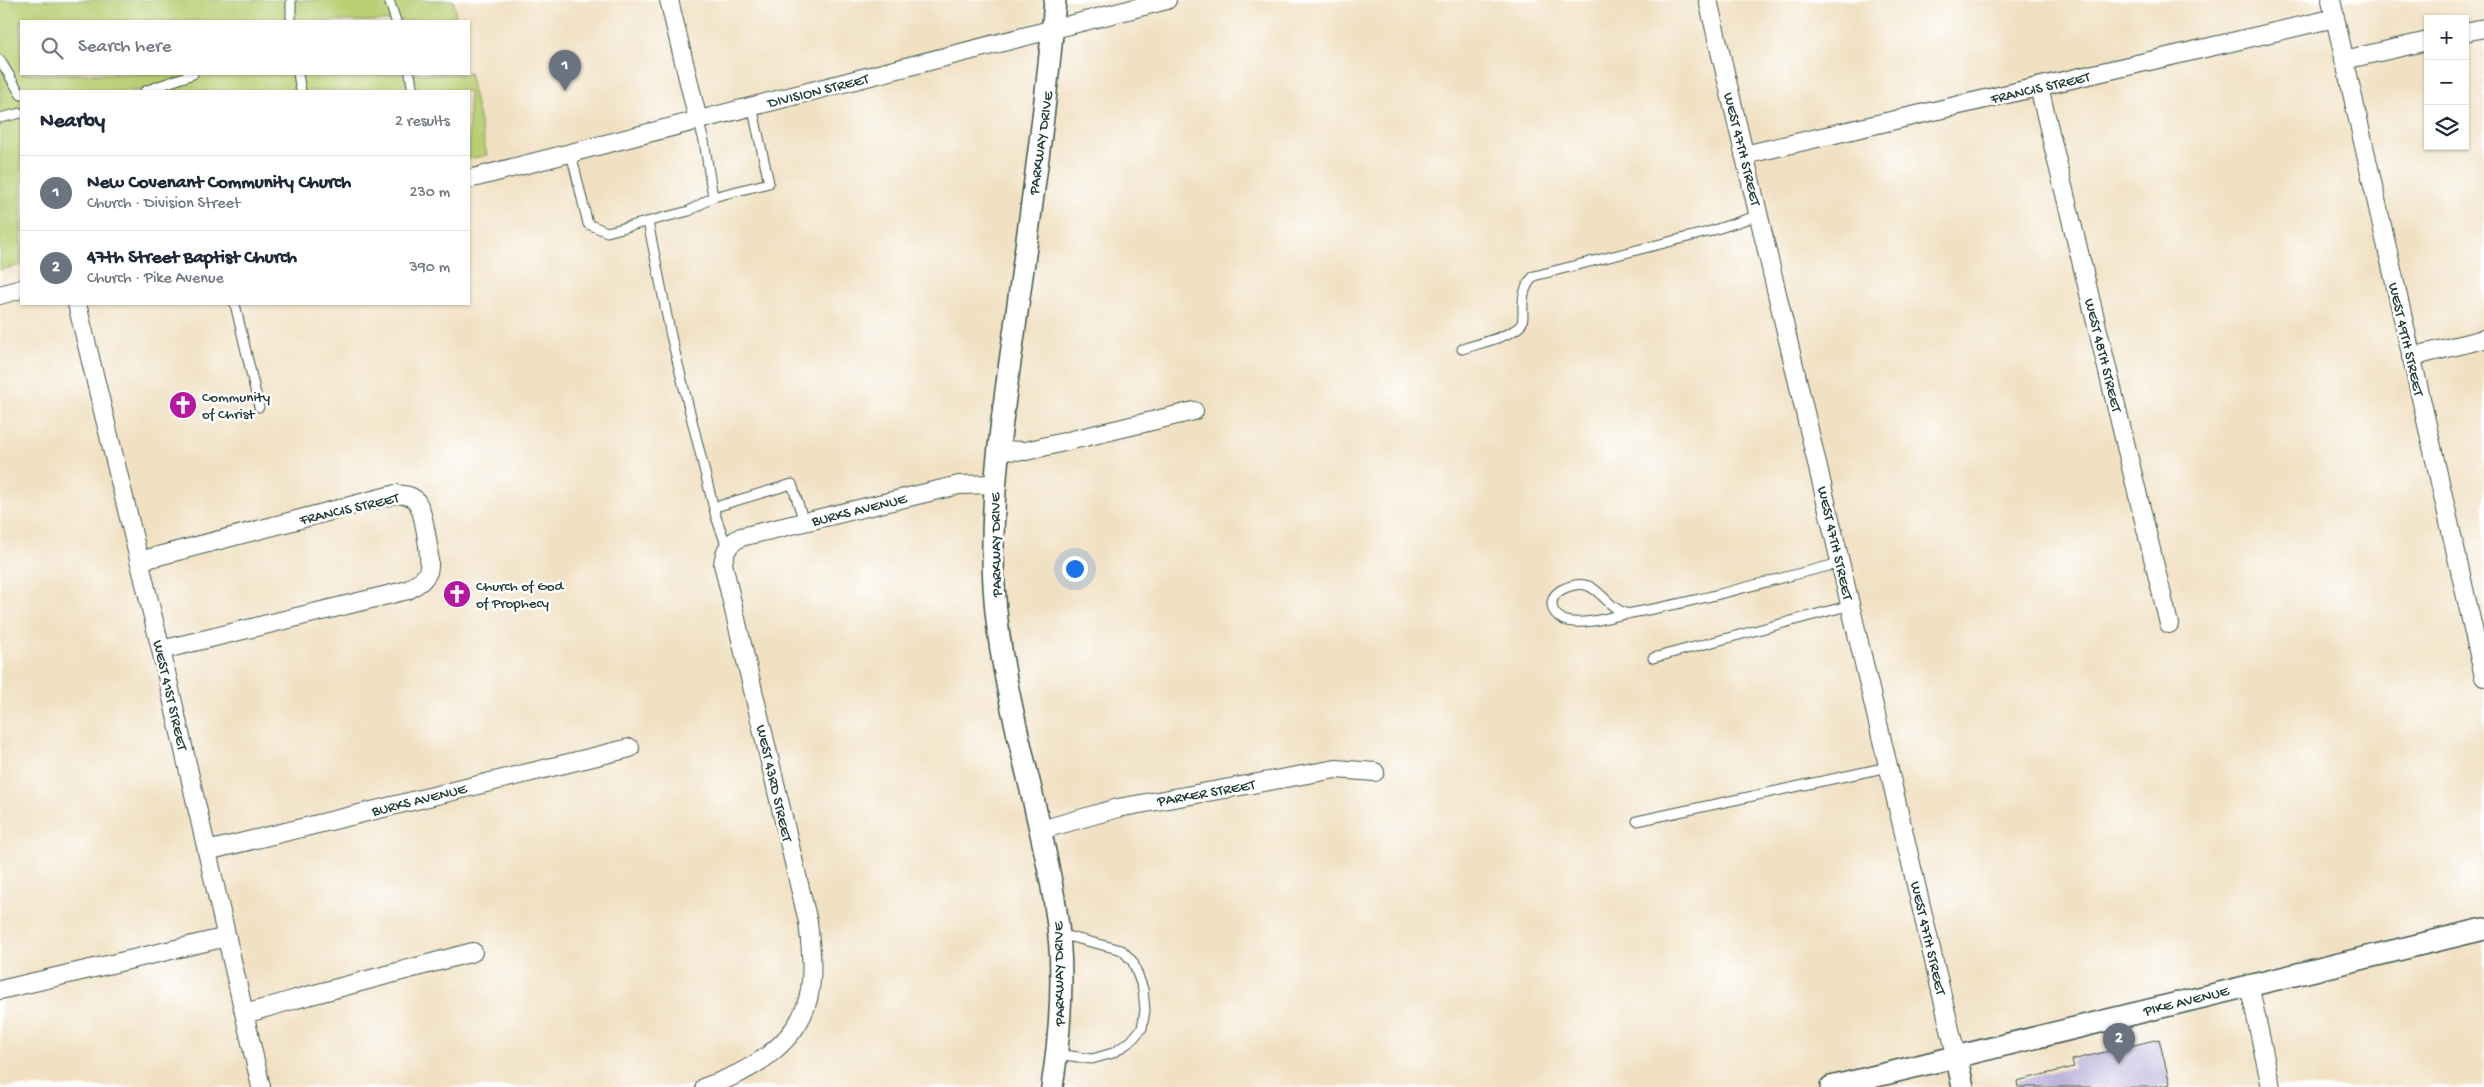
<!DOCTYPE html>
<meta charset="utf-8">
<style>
body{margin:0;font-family:"Gochi Hand",sans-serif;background:#f2f2f3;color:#1f2937}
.controls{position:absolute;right:15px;top:15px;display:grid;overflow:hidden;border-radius:0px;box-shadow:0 1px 4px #0004}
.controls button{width:45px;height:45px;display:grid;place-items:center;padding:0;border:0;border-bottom:1px solid #e0e1e3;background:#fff;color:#1f2937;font:25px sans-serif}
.you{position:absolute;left:1074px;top:568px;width:18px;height:18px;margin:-12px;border:4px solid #fff;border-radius:50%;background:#1a73e8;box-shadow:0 0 0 8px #1a73e833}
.badge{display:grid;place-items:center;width:32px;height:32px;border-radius:50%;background:#111827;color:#fff;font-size:16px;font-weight:700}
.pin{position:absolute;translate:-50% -41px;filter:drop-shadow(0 1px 2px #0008)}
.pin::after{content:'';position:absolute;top:26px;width:18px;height:15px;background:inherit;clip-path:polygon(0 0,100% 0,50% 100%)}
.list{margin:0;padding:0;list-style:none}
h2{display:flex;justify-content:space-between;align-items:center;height:65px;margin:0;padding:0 20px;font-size:21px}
h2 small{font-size:16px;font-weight:400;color:#747a83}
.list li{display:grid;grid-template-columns:32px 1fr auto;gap:15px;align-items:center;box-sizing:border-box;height:75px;padding:0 20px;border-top:1px solid #e0e1e3}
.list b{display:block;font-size:19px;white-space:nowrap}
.list p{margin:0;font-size:16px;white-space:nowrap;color:#747a83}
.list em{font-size:16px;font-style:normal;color:#747a83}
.icon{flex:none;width:28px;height:28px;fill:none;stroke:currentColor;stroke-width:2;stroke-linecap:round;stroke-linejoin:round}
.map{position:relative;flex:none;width:2484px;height:1087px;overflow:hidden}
.search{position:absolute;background:#fff;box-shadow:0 1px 4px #0004;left:20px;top:20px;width:450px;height:55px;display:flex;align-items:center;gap:12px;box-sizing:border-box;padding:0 18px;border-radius:0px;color:#747a83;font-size:19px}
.panel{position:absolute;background:#fff;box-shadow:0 1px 4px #0004;left:20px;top:90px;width:450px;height:215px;border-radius:0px}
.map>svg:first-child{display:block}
</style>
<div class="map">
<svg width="2484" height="1087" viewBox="0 0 2484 1087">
<rect width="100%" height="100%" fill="#fff"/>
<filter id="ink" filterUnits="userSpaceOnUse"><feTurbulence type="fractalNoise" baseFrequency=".02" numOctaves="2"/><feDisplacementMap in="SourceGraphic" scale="10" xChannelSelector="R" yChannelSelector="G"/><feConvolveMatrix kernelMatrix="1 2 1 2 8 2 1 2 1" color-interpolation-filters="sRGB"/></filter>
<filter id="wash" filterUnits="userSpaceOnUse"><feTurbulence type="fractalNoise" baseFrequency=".0096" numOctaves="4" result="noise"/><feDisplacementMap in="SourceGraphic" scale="20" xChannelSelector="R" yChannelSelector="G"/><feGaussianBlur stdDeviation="1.12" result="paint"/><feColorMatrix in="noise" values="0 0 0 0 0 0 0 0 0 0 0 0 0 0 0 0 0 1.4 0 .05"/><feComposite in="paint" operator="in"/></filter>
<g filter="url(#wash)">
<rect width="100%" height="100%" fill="#f1e1c3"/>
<!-- green -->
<path fill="#b9ce72" stroke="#6c8653" d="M0 0H453L457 21H21V74H469V72L487 155 469 159V91H21V265L0 270Z"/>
<g id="blocks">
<!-- building -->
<path fill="#b1a6d4" d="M2159 1039 2170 1084 2156 1087H2018L2017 1081 2074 1067 2072 1060Z"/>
</g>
</g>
<g filter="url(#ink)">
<use href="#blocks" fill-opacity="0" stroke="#3e5649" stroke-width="1"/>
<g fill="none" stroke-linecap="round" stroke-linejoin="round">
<defs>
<path id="service" d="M389 0 396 21
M291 21V0
M0 60 21 95
M298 74 301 91
M410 74 413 91
M145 91 193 74
M0 118 21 113
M571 153 588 224 607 232 689 211 713 197 704 141 698 120
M713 197 769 183 752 106
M648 222 671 336 716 517 727 547
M235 304 259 407
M1462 349C1477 344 1509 337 1520 326 1528 318 1515 295 1534 276L1708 232 1759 215
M715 507 792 484 804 522
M1628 614C1601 607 1598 572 1563 589 1557 592 1552 597 1552 604 1552 614 1563 622 1573 622 1590 624 1608 617 1626 614 1698 602 1770 580 1841 563
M1653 658 1851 605
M1637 821 1888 767
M1057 1054 1092 1059 1113 1053 1131 1041 1142 1028 1145 1010 1143 989 1133 962 1122 950 1059 934"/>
<path id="minor" d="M669 0 698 120
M1708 0 1956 1055
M2331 0 2484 677
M2465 32 2484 28
M2344 60 2428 41
M2039 87 2169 624
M1744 155 2335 18
M469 179 1167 0
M0 295 21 289
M77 304 161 650 261 1087
M2411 357 2484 339
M998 450 1026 451 1194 411
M139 561 396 494C404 495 413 495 417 502 424 513 432 560 428 572 424 581 415 585 408 590L161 650
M1041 830 1118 808 1336 769 1375 772
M207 851 630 748
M2249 984 2271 1087
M0 990 227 937
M245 1014 296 999 473 952
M705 1087C746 1074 791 1048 806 1006 815 980 811 948 808 922L723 564C725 550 728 544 741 537L959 485 994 484"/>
<path id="tertiary" d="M1956 1055 1963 1087
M1052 1087C1061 1029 1065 969 1056 911 1040 803 1000 696 994 586 989 501 1002 418 1014 334 1029 223 1046 112 1055 0
M1831 1087 2484 929"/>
</defs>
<!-- service casing -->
<use href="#service" stroke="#3e5649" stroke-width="11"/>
<!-- minor casing -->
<use href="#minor" stroke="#3e5649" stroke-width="20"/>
<!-- tertiary casing -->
<use href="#tertiary" stroke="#3e5649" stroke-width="24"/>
<!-- service -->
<use href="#service" stroke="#fff" stroke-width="9"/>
<!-- minor -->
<use href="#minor" stroke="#fff" stroke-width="18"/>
<!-- tertiary -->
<use href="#tertiary" stroke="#fff" stroke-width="21"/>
</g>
</g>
<!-- icons -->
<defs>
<symbol id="church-disc" viewBox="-11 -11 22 22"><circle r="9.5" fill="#b5179e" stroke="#fff"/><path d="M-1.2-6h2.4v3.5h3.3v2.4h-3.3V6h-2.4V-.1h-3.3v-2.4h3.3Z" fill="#fff"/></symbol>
</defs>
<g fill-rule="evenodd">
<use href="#church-disc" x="167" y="389" width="32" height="32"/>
<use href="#church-disc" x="441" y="578" width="32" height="32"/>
</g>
<g text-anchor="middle" stroke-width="5" stroke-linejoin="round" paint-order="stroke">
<!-- street labels -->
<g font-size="15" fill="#1f3d34" stroke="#fff">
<text transform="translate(2040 87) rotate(-13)" y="5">FRANCIS STREET</text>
<text transform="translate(818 90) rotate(-14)" y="5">DIVISION STREET</text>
<text transform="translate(1040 143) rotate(-82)" y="5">PARKWAY DRIVE</text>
<text transform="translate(1743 149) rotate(76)" y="5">WEST 47TH STREET</text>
<text transform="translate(2407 339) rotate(77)" y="5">WEST 49TH STREET</text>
<text transform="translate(2104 355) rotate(76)" y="5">WEST 48TH STREET</text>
<text transform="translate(349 508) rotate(-13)" y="5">FRANCIS STREET</text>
<text transform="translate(859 509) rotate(-14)" y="5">BURKS AVENUE</text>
<text transform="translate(1836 543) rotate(77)" y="5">WEST 47TH STREET</text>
<text transform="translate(995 545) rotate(-91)" y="5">PARKWAY DRIVE</text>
<text transform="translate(171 695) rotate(77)" y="5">WEST 41ST STREET</text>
<text transform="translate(775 783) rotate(77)" y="5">WEST 43RD STREET</text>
<text transform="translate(1206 792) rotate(-10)" y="5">PARKER STREET</text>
<text transform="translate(419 799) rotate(-14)" y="5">BURKS AVENUE</text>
<text transform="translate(1929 938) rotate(77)" y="5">WEST 47TH STREET</text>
<text transform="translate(1058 974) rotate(-91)" y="5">PARKWAY DRIVE</text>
<text transform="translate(2186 1000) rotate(-14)" y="5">PIKE AVENUE</text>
</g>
<!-- poi labels -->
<g font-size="15" fill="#1f3d34" stroke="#fff" text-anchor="start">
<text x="202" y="401">Community<tspan x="202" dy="17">of Christ</tspan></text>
<text x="476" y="590">Church of God<tspan x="476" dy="17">of Prophecy</tspan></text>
</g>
</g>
</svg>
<div class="controls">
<button>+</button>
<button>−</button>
<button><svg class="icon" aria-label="layers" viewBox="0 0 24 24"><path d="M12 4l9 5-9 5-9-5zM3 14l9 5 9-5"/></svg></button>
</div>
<div class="you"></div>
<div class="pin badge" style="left:565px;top:91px;background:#6b7280">1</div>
<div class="pin badge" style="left:2119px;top:1064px;background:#6b7280">2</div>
<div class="search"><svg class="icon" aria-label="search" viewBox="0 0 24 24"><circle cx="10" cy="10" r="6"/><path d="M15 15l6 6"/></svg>Search here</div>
<section class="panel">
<h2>Nearby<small>2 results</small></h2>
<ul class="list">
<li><span class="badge" style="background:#6b7280">1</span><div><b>New Covenant Community Church</b><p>Church · Division Street</p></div><em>230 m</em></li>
<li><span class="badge" style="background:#6b7280">2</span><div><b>47th Street Baptist Church</b><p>Church · Pike Avenue</p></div><em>390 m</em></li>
</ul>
</section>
</div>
